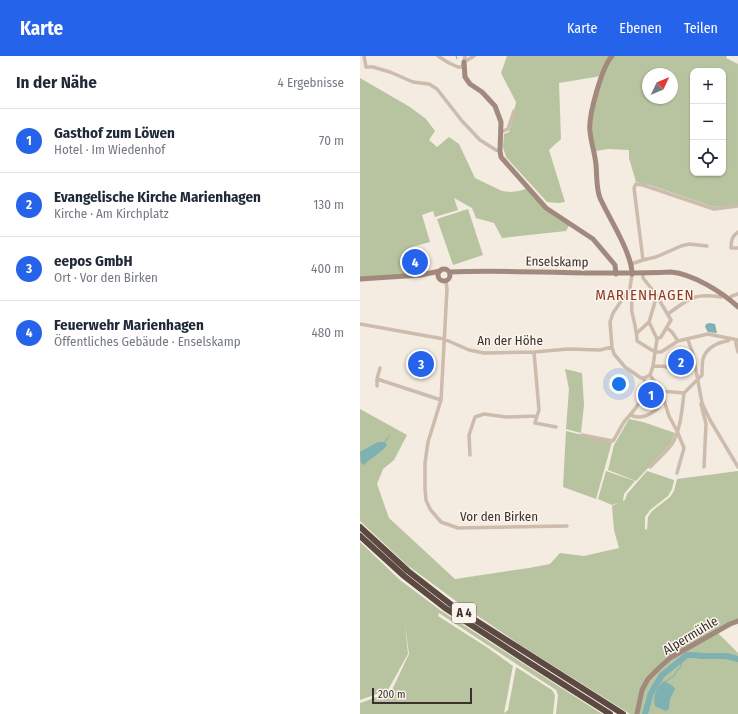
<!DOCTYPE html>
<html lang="de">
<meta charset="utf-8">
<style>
body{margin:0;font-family:"Fira Sans Condensed",sans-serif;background:#f6f6f7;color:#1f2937}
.controls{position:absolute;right:12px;top:12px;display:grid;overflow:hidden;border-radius:8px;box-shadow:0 1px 3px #0004}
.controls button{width:36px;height:36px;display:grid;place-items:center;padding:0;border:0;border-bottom:1px solid #e0e1e3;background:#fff;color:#1f2937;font:20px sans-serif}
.compass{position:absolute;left:282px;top:12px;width:36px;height:36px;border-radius:50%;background:#fff;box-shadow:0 1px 3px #0004;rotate:46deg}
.scale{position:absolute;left:12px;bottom:10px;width:100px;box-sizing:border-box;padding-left:4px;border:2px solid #3b302b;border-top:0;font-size:11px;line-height:14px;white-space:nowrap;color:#3b302b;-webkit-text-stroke:3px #fbf5ee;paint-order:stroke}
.you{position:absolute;left:259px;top:328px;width:14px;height:14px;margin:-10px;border:3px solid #fff;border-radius:50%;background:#1a73e8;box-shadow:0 0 0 6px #1a73e833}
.badge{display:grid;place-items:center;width:26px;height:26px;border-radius:50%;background:#2563eb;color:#fff;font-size:13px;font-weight:700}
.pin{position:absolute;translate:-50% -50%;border:2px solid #fff;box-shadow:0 1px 4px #0006}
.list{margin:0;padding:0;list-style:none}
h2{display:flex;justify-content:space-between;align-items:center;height:52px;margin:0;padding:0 16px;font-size:17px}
h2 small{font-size:13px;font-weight:400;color:#747a83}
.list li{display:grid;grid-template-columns:26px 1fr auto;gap:12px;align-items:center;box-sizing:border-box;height:64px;padding:0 16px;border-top:1px solid #e0e1e3}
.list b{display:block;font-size:15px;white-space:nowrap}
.list p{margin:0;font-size:13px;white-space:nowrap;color:#747a83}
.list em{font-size:13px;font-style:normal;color:#747a83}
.icon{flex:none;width:22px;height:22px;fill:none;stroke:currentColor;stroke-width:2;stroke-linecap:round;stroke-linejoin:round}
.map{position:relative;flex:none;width:378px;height:658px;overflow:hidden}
header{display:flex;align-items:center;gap:24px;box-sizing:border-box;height:56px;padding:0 20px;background:#2563eb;color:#fff}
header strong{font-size:19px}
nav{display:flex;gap:22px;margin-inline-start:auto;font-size:14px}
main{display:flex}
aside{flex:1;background:#fff}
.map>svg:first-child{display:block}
</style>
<header>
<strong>Karte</strong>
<nav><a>Karte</a><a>Ebenen</a><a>Teilen</a></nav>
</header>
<main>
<aside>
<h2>In der Nähe<small>4 Ergebnisse</small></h2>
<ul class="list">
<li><span class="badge">1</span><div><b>Gasthof zum Löwen</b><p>Hotel · Im Wiedenhof</p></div><em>70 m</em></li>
<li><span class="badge">2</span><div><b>Evangelische Kirche Marienhagen</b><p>Kirche · Am Kirchplatz</p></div><em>130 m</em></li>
<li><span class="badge">3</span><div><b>eepos GmbH</b><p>Ort · Vor den Birken</p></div><em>400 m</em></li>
<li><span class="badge">4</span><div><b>Feuerwehr Marienhagen</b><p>Öffentliches Gebäude · Enselskamp</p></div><em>480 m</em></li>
</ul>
</aside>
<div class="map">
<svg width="378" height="658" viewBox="0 0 378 658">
<rect width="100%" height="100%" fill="#f4ebe1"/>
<!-- green -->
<path fill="#b8c4a0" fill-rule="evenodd" d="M147 0H250L241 20 199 27 201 83 189 94 205 146 198 147 187 146 146 101 143 91 144 78 149 76 155 55H154L156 46 141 17Z
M255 0H367L366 2 378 8V149L354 151 290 129 276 126 269 102V94L248 93 236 95C234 85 231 74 232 64 234 48 245 11 255 0ZM333 15H363V117H333ZM288 18H312V42H288Z
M0 22 50 51 66 63 75 75 69 84 77 91 89 81 99 88 115 122 142 135 150 136 159 135 166 133 186 154 210 168 206 175 142 182 134 167 116 162 112 152 94 142 98 154 75 161 73 155 62 159 70 186 52 191 45 196 47 218 0 222Z
M108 153 123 199 93 209 77 163Z
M205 313 222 317 224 349 221 377 206 373 209 333Z
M0 353 47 379 34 404 23 413 17 428 29 462 95 523 169 512 190 508 200 497 224 500 259 492 254 474 252 450 258 447 252 449 238 443 246 415 275 425 264 438 263 445 265 444 267 438 287 415 314 424 312 433 308 440 290 454 285 461V473L287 474 288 461 292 455 310 441 314 435 317 423 378 415V567L372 569 358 577 378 597V658H270L162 590 100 548 47 509 0 465Z
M269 363 283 366 315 377 311 387 276 425 248 414 254 389Z
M206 375 252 386 236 443 203 431Z
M0 486 40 524 80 554 242 658H196L198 639 196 634 79 557 78 560 128 592 153 610 144 657 148 654 156 611 192 634 195 639 193 658H0V647L31 636 49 598 45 569 48 598 28 634 0 644Z"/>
<!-- water -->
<path fill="#7fb0b2" d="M350 267 355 268 357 277 348 276 345 271 346 268Z
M18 386H25L27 389C21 398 11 401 4 409L1 407 0 396Z
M304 625 313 630 315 633 310 643 309 653 306 655 295 650C292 641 297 630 304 625Z"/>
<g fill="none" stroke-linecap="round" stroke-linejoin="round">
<!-- stream -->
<path stroke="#7fb0b2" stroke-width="1" d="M96 0 97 3
M25 386 29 380
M305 626 315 619 317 614 320 612 324 601"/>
<!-- river -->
<path stroke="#7fb0b2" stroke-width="6" d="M285 658 291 637 302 619 327 599H333L342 600H366L378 603"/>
<!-- street -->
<path stroke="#cdbbac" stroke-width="3.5" d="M4 0 6 11H13L30 16 53 26 69 28 77 33 102 65 120 84 136 94 140 95
M78 0 89 7 98 11H102L104 6 114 0
M104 6 105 0
M141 76 148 73 154 55
M378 176C372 180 371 185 371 192H378
M283 204 274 132 276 128 283 129 354 153 378 150
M271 208 283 204 296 201 321 190 329 188 347 190
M283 217V222L295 237 311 264 301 281 297 283
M272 218 270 232 253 257 250 266 252 291 254 298 265 311 281 322H284L290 319 293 310 297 283 289 266 295 246V237
M86 225 87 233 81 344 68 386 65 407V433L66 444 70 453 81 466 98 472 207 470
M270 232C273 240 271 248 272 256 274 266 277 275 277 285L295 296
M369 242 372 240 378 238
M308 258C330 242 333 237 361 241L363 239
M0 268 84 283 109 294 124 297 174 296 208 293 240 294 252 291
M307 272 312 276 318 285
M277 277 289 266
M328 284 333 298 342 347 350 364 378 411
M376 284V287L378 296
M295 296H301L318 285 348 278 378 284
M293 310C298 310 303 310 307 311 316 314 318 321 328 315
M20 312 17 323 81 344
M290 319 301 335 309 360 317 375 324 392 317 417
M17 323V330
M301 335 324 337
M341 348 346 368 344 411
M271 359C279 364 291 359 298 352 300 350 301 346 303 343
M177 360 175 367 196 371
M222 379 253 385C257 379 260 372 264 366 275 353 288 341 284 322
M110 399 109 379 115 361 124 358 146 361 177 360 179 354 174 296
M290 411C297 404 306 396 312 388 321 373 322 353 324 337L342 319C342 314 342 308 343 303 346 292 358 286 368 285L370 282"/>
<!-- secondary -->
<path stroke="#a18a7d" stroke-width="5" d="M252 0C242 11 228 60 230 75 231 87 235 97 236 109 237 119 236 132 240 142 249 162 272 197 272 218
M104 6 105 21 110 28 122 36 135 50 141 66 140 95 141 101 186 152 233 183 255 209 256 218
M78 219a6 6 0 1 1 12 0a6 6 0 1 1-12 0Z
M89 216C163 213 237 220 311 216 333 218 362 236 378 251
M0 223 61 219 80 215
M277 658 282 634 288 623 299 612 310 602 370 568 378 565"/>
<!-- highway -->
<path stroke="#5c4a42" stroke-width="6" d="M0 471 48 515 93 550 263 658
M0 480 44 520 85 552 168 606 250 658"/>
</g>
<g text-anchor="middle" stroke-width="3" stroke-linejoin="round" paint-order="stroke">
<!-- shield labels -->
<rect fill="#fbf5ee" stroke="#756b66" stroke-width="1" x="92" y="547" width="24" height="20" rx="3"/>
<g font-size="12" font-weight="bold" fill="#3b302b">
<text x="104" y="561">A 4</text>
</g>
<!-- street labels -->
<g font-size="13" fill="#3b302b" stroke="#fbf5ee">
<text transform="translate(197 205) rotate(1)" y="5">Enselskamp</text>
<text x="150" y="289">An der Höhe</text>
<text x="139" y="465">Vor den Birken</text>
<text transform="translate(330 579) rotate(-31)" y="5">Alpermühle</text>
</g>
<!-- quarter labels -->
<g font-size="15" letter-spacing="1" fill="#8c3b22" stroke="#fbf5ee">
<text x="285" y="244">MARIENHAGEN</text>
</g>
</g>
</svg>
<div class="controls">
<button>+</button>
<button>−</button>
<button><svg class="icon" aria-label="locate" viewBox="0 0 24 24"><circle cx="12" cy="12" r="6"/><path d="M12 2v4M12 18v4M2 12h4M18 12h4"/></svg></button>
</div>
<svg class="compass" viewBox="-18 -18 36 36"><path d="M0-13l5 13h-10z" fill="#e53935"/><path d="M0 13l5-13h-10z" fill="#747a83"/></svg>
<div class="scale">200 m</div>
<div class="you"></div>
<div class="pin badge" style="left:291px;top:339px">1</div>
<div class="pin badge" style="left:321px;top:306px">2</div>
<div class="pin badge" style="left:61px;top:308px">3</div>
<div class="pin badge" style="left:55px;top:206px">4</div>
</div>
</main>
